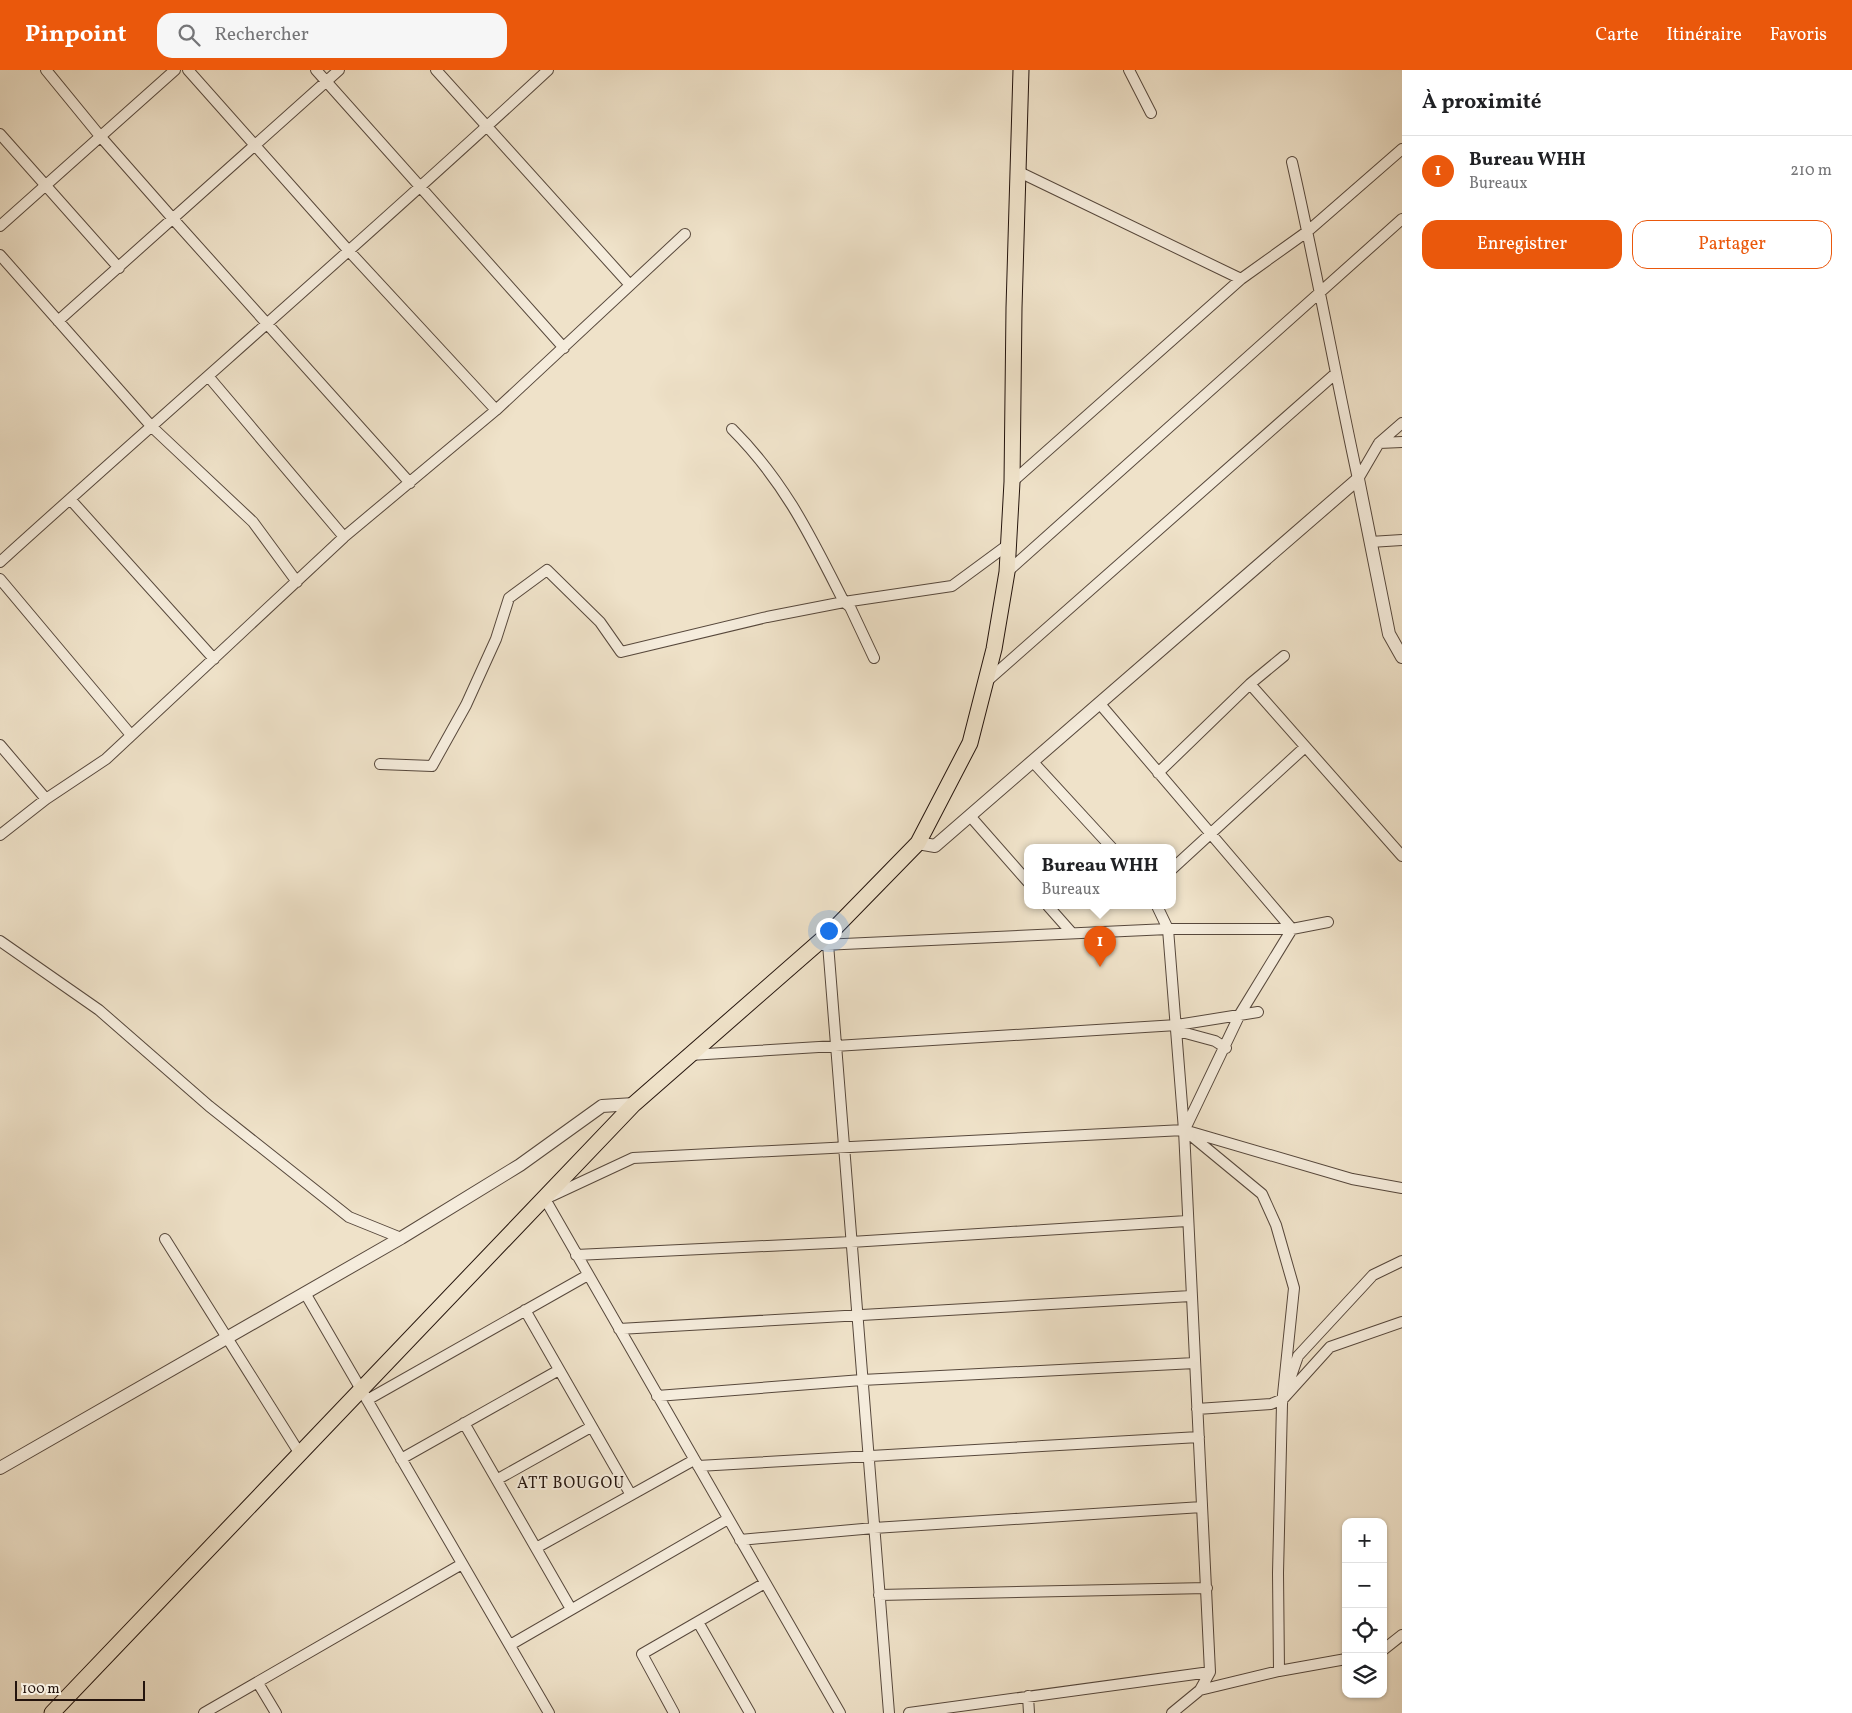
<!DOCTYPE html>
<html lang="fr">
<meta charset="utf-8">
<style>
body{margin:0;font-family:Vollkorn,serif;background:#f6f6f6;color:#202124}
.controls{position:absolute;right:15px;bottom:15px;display:grid;overflow:hidden;border-radius:10px;box-shadow:0 1px 4px #0004}
.controls button{width:45px;height:45px;display:grid;place-items:center;padding:0;border:0;border-bottom:1px solid #e0e0e0;background:#fff;color:#202124;font:25px sans-serif}
.scale{position:absolute;left:15px;bottom:12px;width:130px;box-sizing:border-box;padding-left:5px;border:2px solid #24140d;border-top:0;font-size:14px;line-height:18px;white-space:nowrap;color:#24140d;-webkit-text-stroke:4px #f5ecdc;paint-order:stroke}
.you{position:absolute;left:828px;top:860px;width:18px;height:18px;margin:-12px;border:4px solid #fff;border-radius:50%;background:#1a73e8;box-shadow:0 0 0 8px #1a73e833}
.badge{display:grid;place-items:center;width:32px;height:32px;border-radius:50%;background:#ea580c;color:#fff;font-size:16px;font-weight:700}
.pin{position:absolute;translate:-50% -41px;filter:drop-shadow(0 1px 2px #0008)}
.pin::after{content:'';position:absolute;top:26px;width:18px;height:15px;background:inherit;clip-path:polygon(0 0,100% 0,50% 100%)}
.popup{position:absolute;left:1024px;top:774px;width:152px;height:65px;box-sizing:border-box;display:grid;place-content:center;border-radius:10px;background:#fff;filter:drop-shadow(0 1px 4px #0005);font-size:16px;white-space:nowrap;color:#757577}
.popup b{font-size:19px;color:#202124}
.popup::after{content:'';position:absolute;left:50%;top:100%;margin-left:-10px;border:10px solid transparent;border-top-color:#fff}
.list{margin:0;padding:0;list-style:none}
h2{display:flex;justify-content:space-between;align-items:center;height:65px;margin:0;padding:0 20px;font-size:21px}
h2 small{font-size:16px;font-weight:400;color:#757577}
.list li{display:grid;grid-template-columns:32px 1fr auto;gap:15px;align-items:center;box-sizing:border-box;height:70px;padding:0 20px;border-top:1px solid #e0e0e0}
.list b{display:block;font-size:19px;white-space:nowrap}
.list p{margin:0;font-size:16px;white-space:nowrap;color:#757577}
.list em{font-size:16px;font-style:normal;color:#757577}
.actions{display:flex;gap:10px;padding:15px 20px}
.actions a{flex:1;padding:11px 0;border:1px solid #ea580c;border-radius:15px;text-align:center;font-size:18px;color:#ea580c}
.actions .main{background:#ea580c;color:#fff}
.icon{flex:none;width:28px;height:28px;fill:none;stroke:currentColor;stroke-width:2;stroke-linecap:round;stroke-linejoin:round}
.map{position:relative;flex:none;width:1402px;height:1643px;overflow:hidden}
header{display:flex;align-items:center;gap:30px;box-sizing:border-box;height:70px;padding:0 25px;background:#ea580c;color:#fff}
header strong{font-size:24px}
nav{display:flex;gap:28px;margin-inline-start:auto;font-size:18px}
.search{width:350px;height:45px;background:#f6f6f6;display:flex;align-items:center;gap:12px;box-sizing:border-box;padding:0 18px;border-radius:15px;color:#757577;font-size:19px}
main{display:flex}
aside{flex:1;background:#fff}
.map>svg:first-child{display:block}
</style>
<header>
<strong>Pinpoint</strong>
<div class="search"><svg class="icon" aria-label="search" viewBox="0 0 24 24"><circle cx="10" cy="10" r="6"/><path d="M15 15l6 6"/></svg>Rechercher</div>
<nav><a>Carte</a><a>Itinéraire</a><a>Favoris</a></nav>
</header>
<main>
<div class="map">
<svg width="1402" height="1643" viewBox="0 0 1402 1643">
<rect width="100%" height="100%" fill="#efe2c9"/>
<filter id="stains"><feTurbulence type="fractalNoise" baseFrequency=".004" numOctaves="4"/><feColorMatrix values="0 0 0 0 .2 0 0 0 0 .09 0 0 0 0 .02 0 0 0 .5 -.17"/></filter>
<radialGradient id="worn" r=".72"><stop offset=".6" stop-color="#630" stop-opacity="0"/><stop offset="1" stop-color="#630" stop-opacity=".3"/></radialGradient>
<g fill="none" stroke-linecap="round" stroke-linejoin="round">
<defs>
<path id="minor" d="M46 0 100 66 174 150 410 413
M188 0 348 180 496 340
M316 0 564 278
M436 0 630 215
M1129 0 1151 43
M0 64 119 198
M1292 92C1316 197 1335 303 1358 409
M1017 101 1241 209
M0 156 175 0
M0 185 152 357 253 452 297 512
M58 251 339 0
M208 306 344 467
M732 359C785 412 811 467 844 532L850 537 874 588
M1379 373 1402 372
M1358 409 1379 373 1402 353
M1012 412 1241 209 1308 161 1402 79
M70 429 214 589
M1370 472 1402 470
M0 492C182 327 368 167 548 0
M1007 502 1402 149
M0 509 131 665
M986 612 1335 304
M1250 614 1402 786
M1100 634 1292 859 1240 944 1185 1059
M0 675 46 729
M1033 692 1112 778
M380 694 432 696 466 635 496 569 509 528 547 500 600 552 621 582 767 547 844 532 952 516 1009 474
M1158 703 1250 614 1284 586
M970 746 1028 812
M0 765 46 729 106 689 344 467 496 340 685 164
M1172 799 1304 678
M1048 836 1071 862
M1157 836 1168 859 1184 1060 1210 1602 1200 1620
M0 871 99 940 209 1036 349 1147 401 1168
M828 874 889 1643
M822 875 1168 859H1292L1328 852
M1178 961 1215 971 1226 978
M690 985 1177 955 1258 942
M1188 1063 1262 1124 1276 1155 1294 1218 1282 1334 1278 1503 1279 1601
M165 1169 300 1384
M576 1185 851 1172 1187 1151
M305 1223 549 1643
M525 1240 631 1425
M619 1259 1191 1226
M1289 1312 1298 1286 1373 1205 1402 1191
M657 1326 862 1310 1195 1293
M367 1330 588 1205
M1197 1339 1271 1334 1283 1329 1330 1277 1402 1252
M464 1353 571 1539
M401 1389 559 1300
M698 1396 1199 1367
M498 1409 591 1357
M740 1470 874 1458 1202 1437
M536 1478 694 1390
M879 1525 1207 1518
M698 1552 750 1643
M510 1575 728 1449
M1383 1580 1402 1565
M258 1613 276 1643
M1028 1626 1029 1643
M204 1643 462 1494
M674 1643 642 1584 765 1513
M840 1643 545 1129 633 1088 1184 1060 1352 1109 1402 1118
M909 1643 1210 1602
M1172 1643 1200 1620 1279 1601 1346 1589"/>
<path id="tertiary" d="M1358 409 1389 564 1402 587
M918 773 935 776 1358 409
M0 1398 401 1168 520 1095 602 1036 634 1034"/>
<path id="primary" d="M52 1643 634 1034 834 859 918 773 970 673 994 579 1007 502 1012 412 1014 238 1021 0"/>
</defs>
<!-- minor casing -->
<use href="#minor" stroke="#57483c" stroke-width="12"/>
<!-- tertiary casing -->
<use href="#tertiary" stroke="#57483c" stroke-width="14"/>
<!-- primary casing -->
<use href="#primary" stroke="#24140d" stroke-width="17"/>
<!-- minor -->
<use href="#minor" stroke="#f5ecdc" stroke-width="10"/>
<!-- tertiary -->
<use href="#tertiary" stroke="#f5ecdc" stroke-width="12"/>
<!-- primary -->
<use href="#primary" stroke="#efe2c9" stroke-width="15"/>
</g>
<g text-anchor="middle" stroke-width="4" stroke-linejoin="round" paint-order="stroke">
<!-- quarter labels -->
<g font-size="16" letter-spacing="1" fill="#24140d" stroke="#f5ecdc">
<text x="571" y="1418">ATT BOUGOU</text>
</g>
</g>
<rect width="100%" height="100%" filter="url(#stains)"/>
<rect width="100%" height="100%" fill="url(#worn)"/>
</svg>
<div class="controls">
<button>+</button>
<button>−</button>
<button><svg class="icon" aria-label="locate" viewBox="0 0 24 24"><circle cx="12" cy="12" r="6"/><path d="M12 2v4M12 18v4M2 12h4M18 12h4"/></svg></button>
<button><svg class="icon" aria-label="layers" viewBox="0 0 24 24"><path d="M12 4l9 5-9 5-9-5zM3 14l9 5 9-5"/></svg></button>
</div>
<div class="scale">100 m</div>
<div class="you"></div>
<div class="pin badge" style="left:1100px;top:897px">1</div>
<div class="popup"><b>Bureau WHH</b>Bureaux</div>
</div>
<aside>
<h2>À proximité<small></small></h2>
<ul class="list">
<li><span class="badge">1</span><div><b>Bureau WHH</b><p>Bureaux</p></div><em>210 m</em></li>
</ul>
<div class="actions"><a class="main">Enregistrer</a><a>Partager</a></div>
</aside>
</main>
